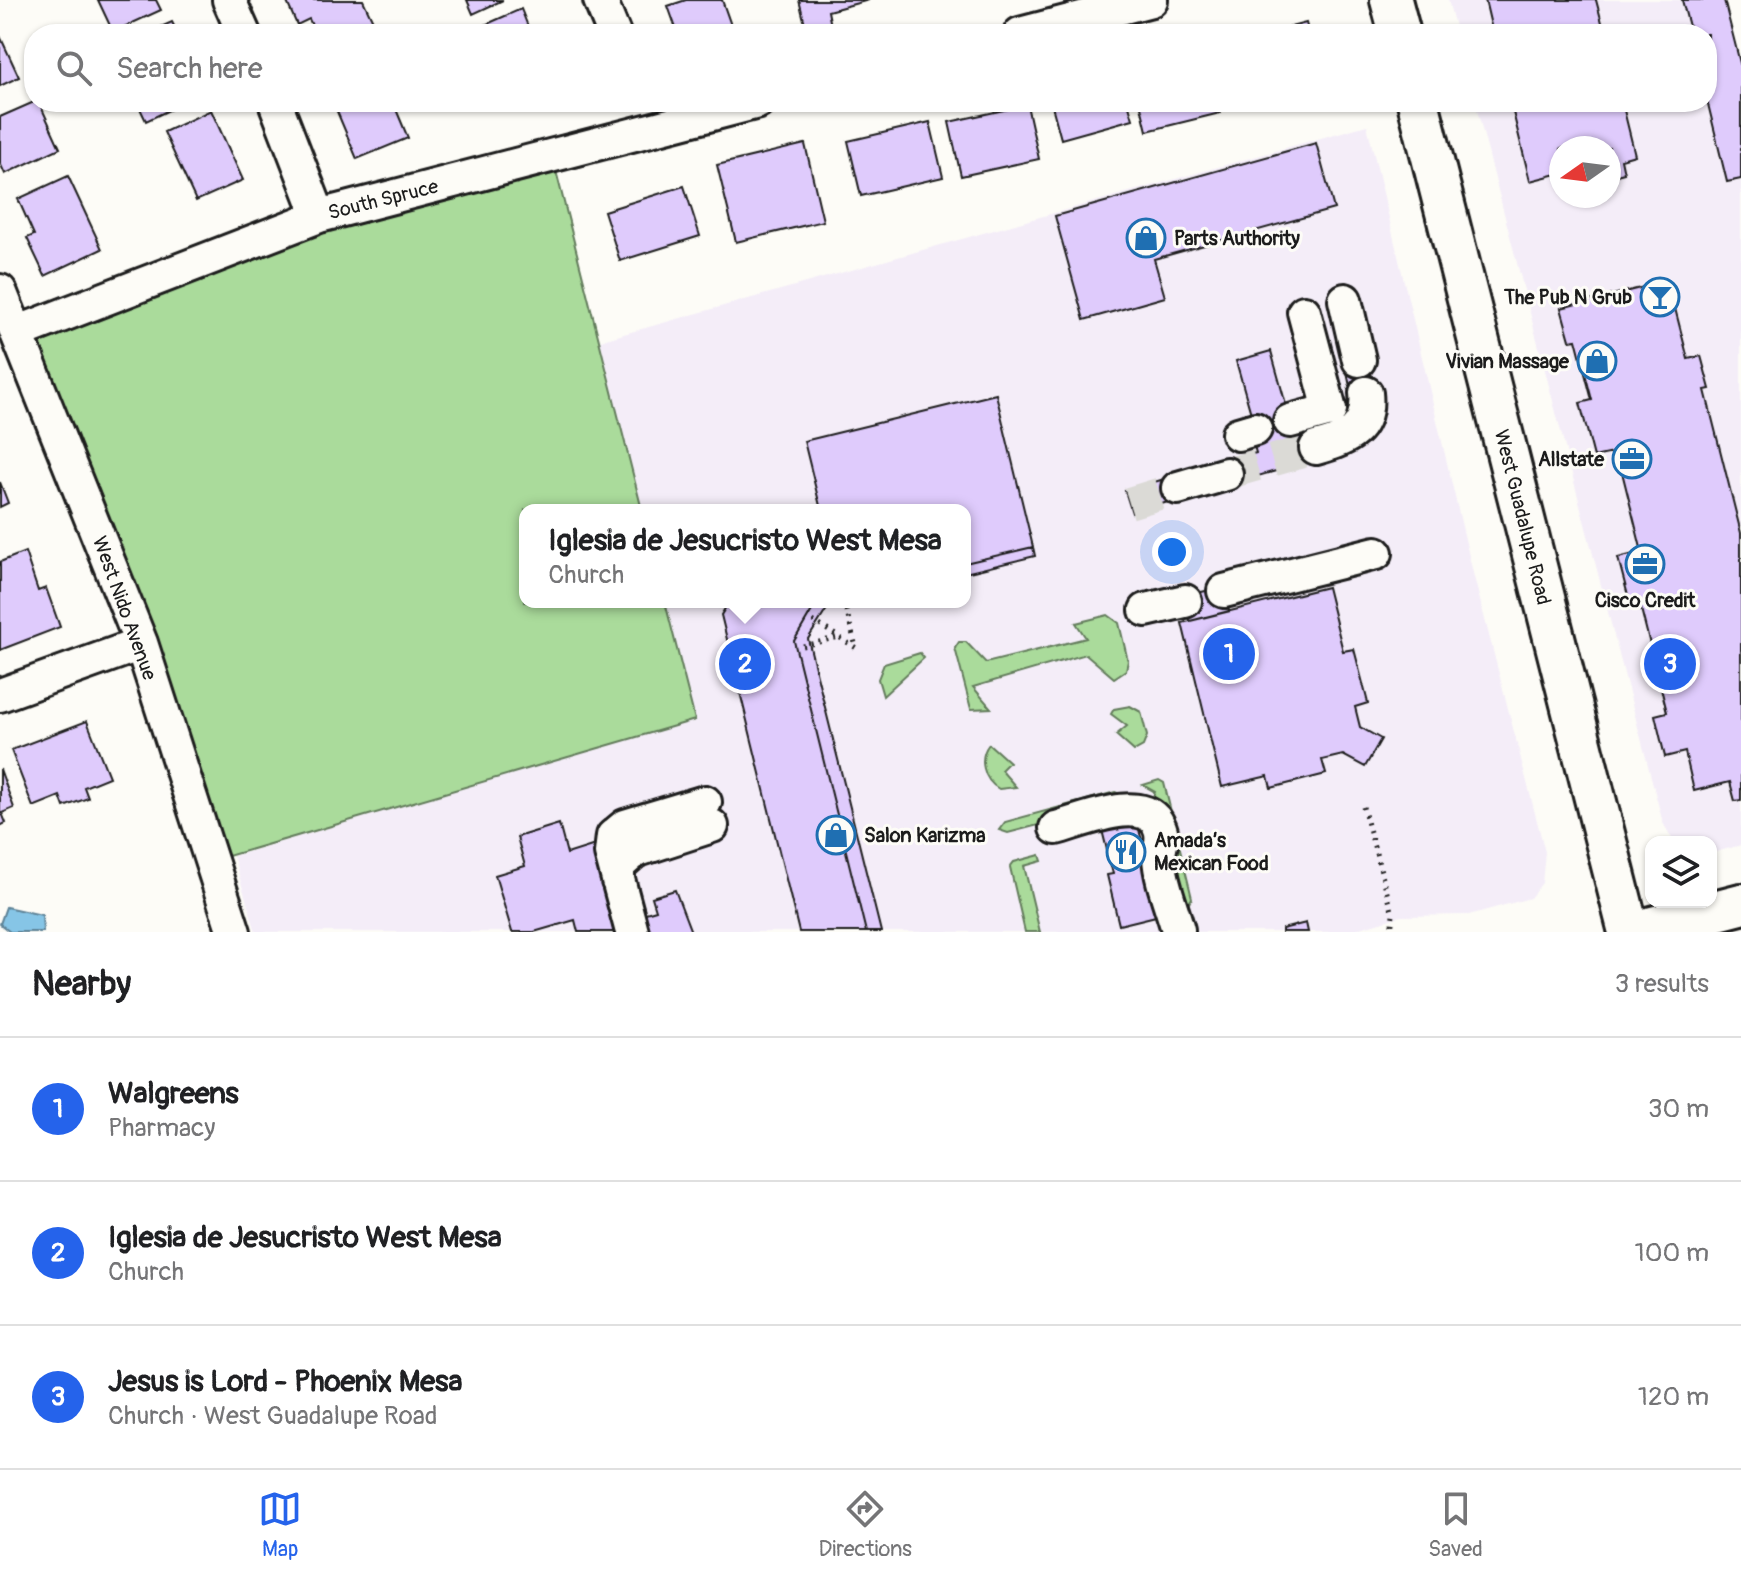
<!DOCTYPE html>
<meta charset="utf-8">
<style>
body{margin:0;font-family:Pangolin,sans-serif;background:#f2f2f2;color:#202124}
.controls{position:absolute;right:24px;bottom:24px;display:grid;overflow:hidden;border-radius:16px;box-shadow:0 2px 6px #0004}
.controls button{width:72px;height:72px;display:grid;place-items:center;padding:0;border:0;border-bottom:2px solid #e0e0e0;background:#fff;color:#202124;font:40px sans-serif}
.compass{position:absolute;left:1549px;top:136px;width:72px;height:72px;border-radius:50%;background:#fff;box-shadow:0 2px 6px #0004;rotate:256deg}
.you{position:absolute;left:1172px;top:552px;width:28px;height:28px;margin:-20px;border:6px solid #fff;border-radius:50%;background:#1a73e8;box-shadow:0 0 0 12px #1a73e833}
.badge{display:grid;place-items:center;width:52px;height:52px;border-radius:50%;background:#2563eb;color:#fff;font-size:26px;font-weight:700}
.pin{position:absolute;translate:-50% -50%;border:4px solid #fff;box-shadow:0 2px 8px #0006}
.popup{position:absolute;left:519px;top:504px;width:452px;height:104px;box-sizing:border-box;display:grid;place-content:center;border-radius:16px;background:#fff;filter:drop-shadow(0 2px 6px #0005);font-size:26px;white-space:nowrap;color:#757577}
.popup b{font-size:30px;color:#202124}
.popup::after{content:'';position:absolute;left:50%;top:100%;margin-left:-16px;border:16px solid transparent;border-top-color:#fff}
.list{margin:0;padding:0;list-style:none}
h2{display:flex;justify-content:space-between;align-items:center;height:104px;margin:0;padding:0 32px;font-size:34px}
h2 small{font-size:26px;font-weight:400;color:#757577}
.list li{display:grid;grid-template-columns:52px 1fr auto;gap:24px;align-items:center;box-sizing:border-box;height:144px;padding:0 32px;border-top:2px solid #e0e0e0}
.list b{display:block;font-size:30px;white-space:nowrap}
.list p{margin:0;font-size:26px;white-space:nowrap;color:#757577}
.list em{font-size:26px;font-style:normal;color:#757577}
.icon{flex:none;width:44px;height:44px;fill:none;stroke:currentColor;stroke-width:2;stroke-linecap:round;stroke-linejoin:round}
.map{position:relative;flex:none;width:1741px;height:932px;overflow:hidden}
.search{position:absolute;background:#fff;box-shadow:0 2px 6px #0004;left:24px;right:24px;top:24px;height:88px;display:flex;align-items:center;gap:20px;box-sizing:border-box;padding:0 28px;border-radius:32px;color:#757577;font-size:30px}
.sheet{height:536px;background:#fff}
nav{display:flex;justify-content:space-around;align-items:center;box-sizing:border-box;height:112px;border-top:2px solid #e0e0e0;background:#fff;font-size:22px;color:#757577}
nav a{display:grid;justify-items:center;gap:4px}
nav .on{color:#2563eb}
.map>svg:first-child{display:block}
</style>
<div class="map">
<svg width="1741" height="932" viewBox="0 0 1741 932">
<rect width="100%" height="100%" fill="#fdfcf7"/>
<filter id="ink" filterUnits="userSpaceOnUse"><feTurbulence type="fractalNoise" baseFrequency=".0125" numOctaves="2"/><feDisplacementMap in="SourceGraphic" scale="16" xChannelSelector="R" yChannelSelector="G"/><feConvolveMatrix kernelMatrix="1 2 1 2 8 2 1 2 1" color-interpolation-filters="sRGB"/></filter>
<g filter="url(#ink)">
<!-- built -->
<path fill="#f4edf8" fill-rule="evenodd" d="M1448 0H1682L1691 34H1457Z
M1707 100 1727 182 1741 179V845L1716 852H1711V842H1674L1663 823 1475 102ZM1561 148H1609V196H1561Z
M1367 125 1474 577 1545 852 1542 883 1530 898 1469 915 1401 916 1346 932H256L233 856 695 720 665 602H965V510H642L599 341Z"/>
<!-- green -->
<path fill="#aadb9b" stroke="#637c5c" stroke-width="2" d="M552 155 642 510H525V602H665L695 720 211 861 19 332Z
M1108 615 1119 623 1128 661 1126 670 1114 678 1086 654 973 687 991 708 971 709 955 648 959 642H966L986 663 1086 638 1076 623Z
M920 653 924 658 883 696 878 679 884 664Z
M1130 706 1141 712 1147 736 1143 746 1134 751 1116 735 1127 726 1111 714 1114 709Z
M989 744 1009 762 1001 770 1016 787 999 789C983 780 978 758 989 744Z
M1159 780 1164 783 1192 898 1187 906 1149 806 1155 792 1143 785Z
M1115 792 1134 800 1008 833 999 830 1005 822Z
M1040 855 1042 861 1024 866 1040 932H1025L1010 867 1014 862Z"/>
<!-- water -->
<path fill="#86c5e6" stroke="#5c8195" stroke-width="2" d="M6 907 42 915 43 932H10L0 924Z"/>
<!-- building -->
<path fill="#dfcbfc" stroke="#1c1c1c" stroke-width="2" d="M98 0H156L161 10 113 32Z
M286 0H363L379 34H316L309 19 297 25Z
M467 0H503L473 14Z
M686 0H722L734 34H678L668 6Z
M799 0H869L828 11 831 26 807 32Z
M1485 0H1596L1605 34H1493Z
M1682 0H1724L1741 67V179L1727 182 1707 100V34H1691Z
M521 9 531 34H469V32Z
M172 22 178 34H145Z
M1306 23 1309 34H1264Z
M0 36 19 77 0 86Z
M34 102H39L60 148 5 174 0 163V117Z
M137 102H186L146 121Z
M333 102H393L408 138 357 159Z
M1051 102H1128L1133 119 1061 139Z
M1140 102H1217L1220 113 1147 131Z
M1515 102H1622L1635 155 1621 159 1624 173 1609 177V148H1561V173L1530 181 1512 108Z
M1027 105 1039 159 961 176 949 122Z
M211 110 243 180 196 201 164 132Z
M930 122 943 177 861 196 848 141Z
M1316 143 1334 209 1154 259 1165 297 1084 320 1055 216Z
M805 144 823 221 736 242 717 165Z
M68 176 102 249 45 276 27 238 34 235 18 199Z
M684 186 700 236 620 261 604 211Z
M1668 281 1688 359 1701 356 1710 389 1705 390 1741 533V800L1735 801 1730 782 1694 791 1685 752 1665 757 1655 715 1667 712 1640 605 1631 607 1618 558 1642 552 1617 452 1594 457 1580 403 1592 400 1576 339 1570 340 1561 308Z
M1271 351 1293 430 1310 426 1319 459 1229 484 1223 462 1256 453 1252 439 1257 435 1236 361Z
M1368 358 1375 391 1352 396 1345 363Z
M996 394 1033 547 965 563V510H821L804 441Z
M1174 476 1181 498 1132 513 1125 491Z
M0 482 8 503 0 507Z
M1033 547 1035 556 965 573V563Z
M25 552 38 591 46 588 60 627 0 650V562Z
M1223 587 1229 611 1190 621 1184 596Z
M1327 587 1343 651 1354 649 1368 703 1355 707 1360 727 1381 739 1365 767 1343 755 1322 760 1326 774 1271 788 1268 776 1222 787 1182 623Z
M729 602H817L794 641 866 932H799L721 615Z
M817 602H854L827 609 808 639 881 932H866L794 641Z
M87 721 109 777 84 787 88 798 64 807 60 796 33 807 11 750Z
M0 769 14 808 2 813 6 823 0 826Z
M1137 821 1160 915 1119 925 1107 875 1113 874 1102 830Z
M559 824 567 854 595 845 620 932H578L575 920 534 932H512L495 875 525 866 517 837Z
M675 890 691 932H638L642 914 656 910 652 897Z
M1306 923 1308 932H1282V929Z"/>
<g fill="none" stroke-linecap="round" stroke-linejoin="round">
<!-- minor-tunnel -->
<path stroke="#dbdad6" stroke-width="32" stroke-dasharray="32 16" stroke-linecap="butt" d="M1226 474 1316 448
M1129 503 1178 488"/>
<defs>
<path id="minor" d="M229 0 244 34
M600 0 614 34
M1020 34 1151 0
M275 102 319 216
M0 291 141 643 234 932
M1345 300 1359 360
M19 332 319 216 758 102
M1290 421 1330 410 1304 312
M1238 434 1255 429
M1316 448C1347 440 1370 430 1366 393
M1178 488 1226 474
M1224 591 1376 553
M1146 610 1185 601
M0 695 141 644
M1056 828C1082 821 1145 793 1159 826 1165 838 1159 846 1159 857 1160 880 1172 908 1178 930
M618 881V866L635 851 712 826
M632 932 611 853 613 836 625 826 705 802"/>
<path id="major" d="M1391 0 1400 34
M1418 102 1629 932
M1633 932 1741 904"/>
</defs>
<!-- minor casing -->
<use href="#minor" stroke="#1c1c1c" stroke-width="38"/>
<!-- major casing -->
<use href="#major" stroke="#1c1c1c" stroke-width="46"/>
<!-- path -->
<path stroke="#1c1c1c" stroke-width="5" stroke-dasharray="2 6" stroke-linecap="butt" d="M844 602 856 647
M813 621 858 649
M803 646 839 637
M1363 807 1393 914 1391 932"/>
<!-- minor -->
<use href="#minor" stroke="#fdfcf7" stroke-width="32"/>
<!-- major -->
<use href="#major" stroke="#fdfcf7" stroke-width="40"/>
</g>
</g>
<!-- icons -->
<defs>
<symbol id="shop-ring" viewBox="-11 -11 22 22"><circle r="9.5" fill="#fdfcf7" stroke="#1f6fb2" stroke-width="1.5"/><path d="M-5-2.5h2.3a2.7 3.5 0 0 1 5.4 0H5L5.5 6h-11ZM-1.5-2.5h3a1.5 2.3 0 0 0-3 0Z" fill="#1f6fb2"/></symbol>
<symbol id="bar-ring" viewBox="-11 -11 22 22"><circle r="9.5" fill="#fdfcf7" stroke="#1f6fb2" stroke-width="1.5"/><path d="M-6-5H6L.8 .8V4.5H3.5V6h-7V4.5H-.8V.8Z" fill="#1f6fb2"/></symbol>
<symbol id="office-ring" viewBox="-11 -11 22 22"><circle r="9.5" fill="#fdfcf7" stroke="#1f6fb2" stroke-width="1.5"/><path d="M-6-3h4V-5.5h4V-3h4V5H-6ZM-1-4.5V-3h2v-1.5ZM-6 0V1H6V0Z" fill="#1f6fb2"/></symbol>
<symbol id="restaurant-ring" viewBox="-11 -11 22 22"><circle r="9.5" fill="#fdfcf7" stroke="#1f6fb2" stroke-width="1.5"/><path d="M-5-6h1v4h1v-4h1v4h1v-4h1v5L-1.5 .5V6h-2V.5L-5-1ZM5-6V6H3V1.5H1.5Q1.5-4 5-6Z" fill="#1f6fb2"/></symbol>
</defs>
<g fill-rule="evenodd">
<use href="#shop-ring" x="1124" y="216" width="44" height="44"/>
<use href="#bar-ring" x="1638" y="275" width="44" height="44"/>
<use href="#shop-ring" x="1575" y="339" width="44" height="44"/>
<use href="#office-ring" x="1610" y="437" width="44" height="44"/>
<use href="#office-ring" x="1623" y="542" width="44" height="44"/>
<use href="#shop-ring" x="814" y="813" width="44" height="44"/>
<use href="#restaurant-ring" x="1104" y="830" width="44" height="44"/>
</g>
<g text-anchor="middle" stroke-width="6" stroke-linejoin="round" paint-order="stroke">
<!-- street labels -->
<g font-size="20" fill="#1c1c1c" stroke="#fdfcf7">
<text transform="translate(383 199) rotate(-14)" y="7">South Spruce</text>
<text transform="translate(1523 517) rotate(76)" y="7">West Guadalupe Road</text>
<text transform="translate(125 608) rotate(70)" y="7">West Nido Avenue</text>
</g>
<!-- poi labels -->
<g font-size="20" font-weight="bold" fill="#1c1c1c" stroke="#fdfcf7" text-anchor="start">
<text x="1174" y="245">Parts Authority</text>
<text x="1632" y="304" text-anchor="end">The Pub N Grub</text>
<text x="1569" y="368" text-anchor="end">Vivian Massage</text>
<text x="1604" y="466" text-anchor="end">Allstate</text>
<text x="1645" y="607" text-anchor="middle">Cisco Credit</text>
<text x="864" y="842">Salon Karizma</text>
<text x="1154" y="847">Amada’s<tspan x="1154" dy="23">Mexican Food</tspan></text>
</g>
</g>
</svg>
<div class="controls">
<button><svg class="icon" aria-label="layers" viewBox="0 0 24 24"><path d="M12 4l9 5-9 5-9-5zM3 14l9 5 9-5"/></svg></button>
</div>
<svg class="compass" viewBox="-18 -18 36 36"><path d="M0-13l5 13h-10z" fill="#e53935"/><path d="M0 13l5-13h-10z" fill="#757577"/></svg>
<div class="you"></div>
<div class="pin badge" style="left:1229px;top:654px">1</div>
<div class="pin badge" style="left:745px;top:664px">2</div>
<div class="popup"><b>Iglesia de Jesucristo West Mesa</b>Church</div>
<div class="pin badge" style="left:1670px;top:664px">3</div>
<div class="search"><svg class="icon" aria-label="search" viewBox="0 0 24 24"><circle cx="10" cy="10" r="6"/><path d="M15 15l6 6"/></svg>Search here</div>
</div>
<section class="sheet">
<h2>Nearby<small>3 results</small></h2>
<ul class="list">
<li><span class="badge">1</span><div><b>Walgreens</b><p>Pharmacy</p></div><em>30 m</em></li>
<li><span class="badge">2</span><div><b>Iglesia de Jesucristo West Mesa</b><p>Church</p></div><em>100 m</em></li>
<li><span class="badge">3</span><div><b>Jesus is Lord - Phoenix Mesa</b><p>Church · West Guadalupe Road</p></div><em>120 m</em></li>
</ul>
</section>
<nav>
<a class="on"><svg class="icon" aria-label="map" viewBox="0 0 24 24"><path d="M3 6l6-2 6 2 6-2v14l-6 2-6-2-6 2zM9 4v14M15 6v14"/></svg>Map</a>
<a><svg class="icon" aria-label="directions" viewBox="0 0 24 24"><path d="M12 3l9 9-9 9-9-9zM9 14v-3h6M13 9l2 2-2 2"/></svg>Directions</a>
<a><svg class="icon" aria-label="saved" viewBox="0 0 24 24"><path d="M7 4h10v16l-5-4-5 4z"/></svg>Saved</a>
</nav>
